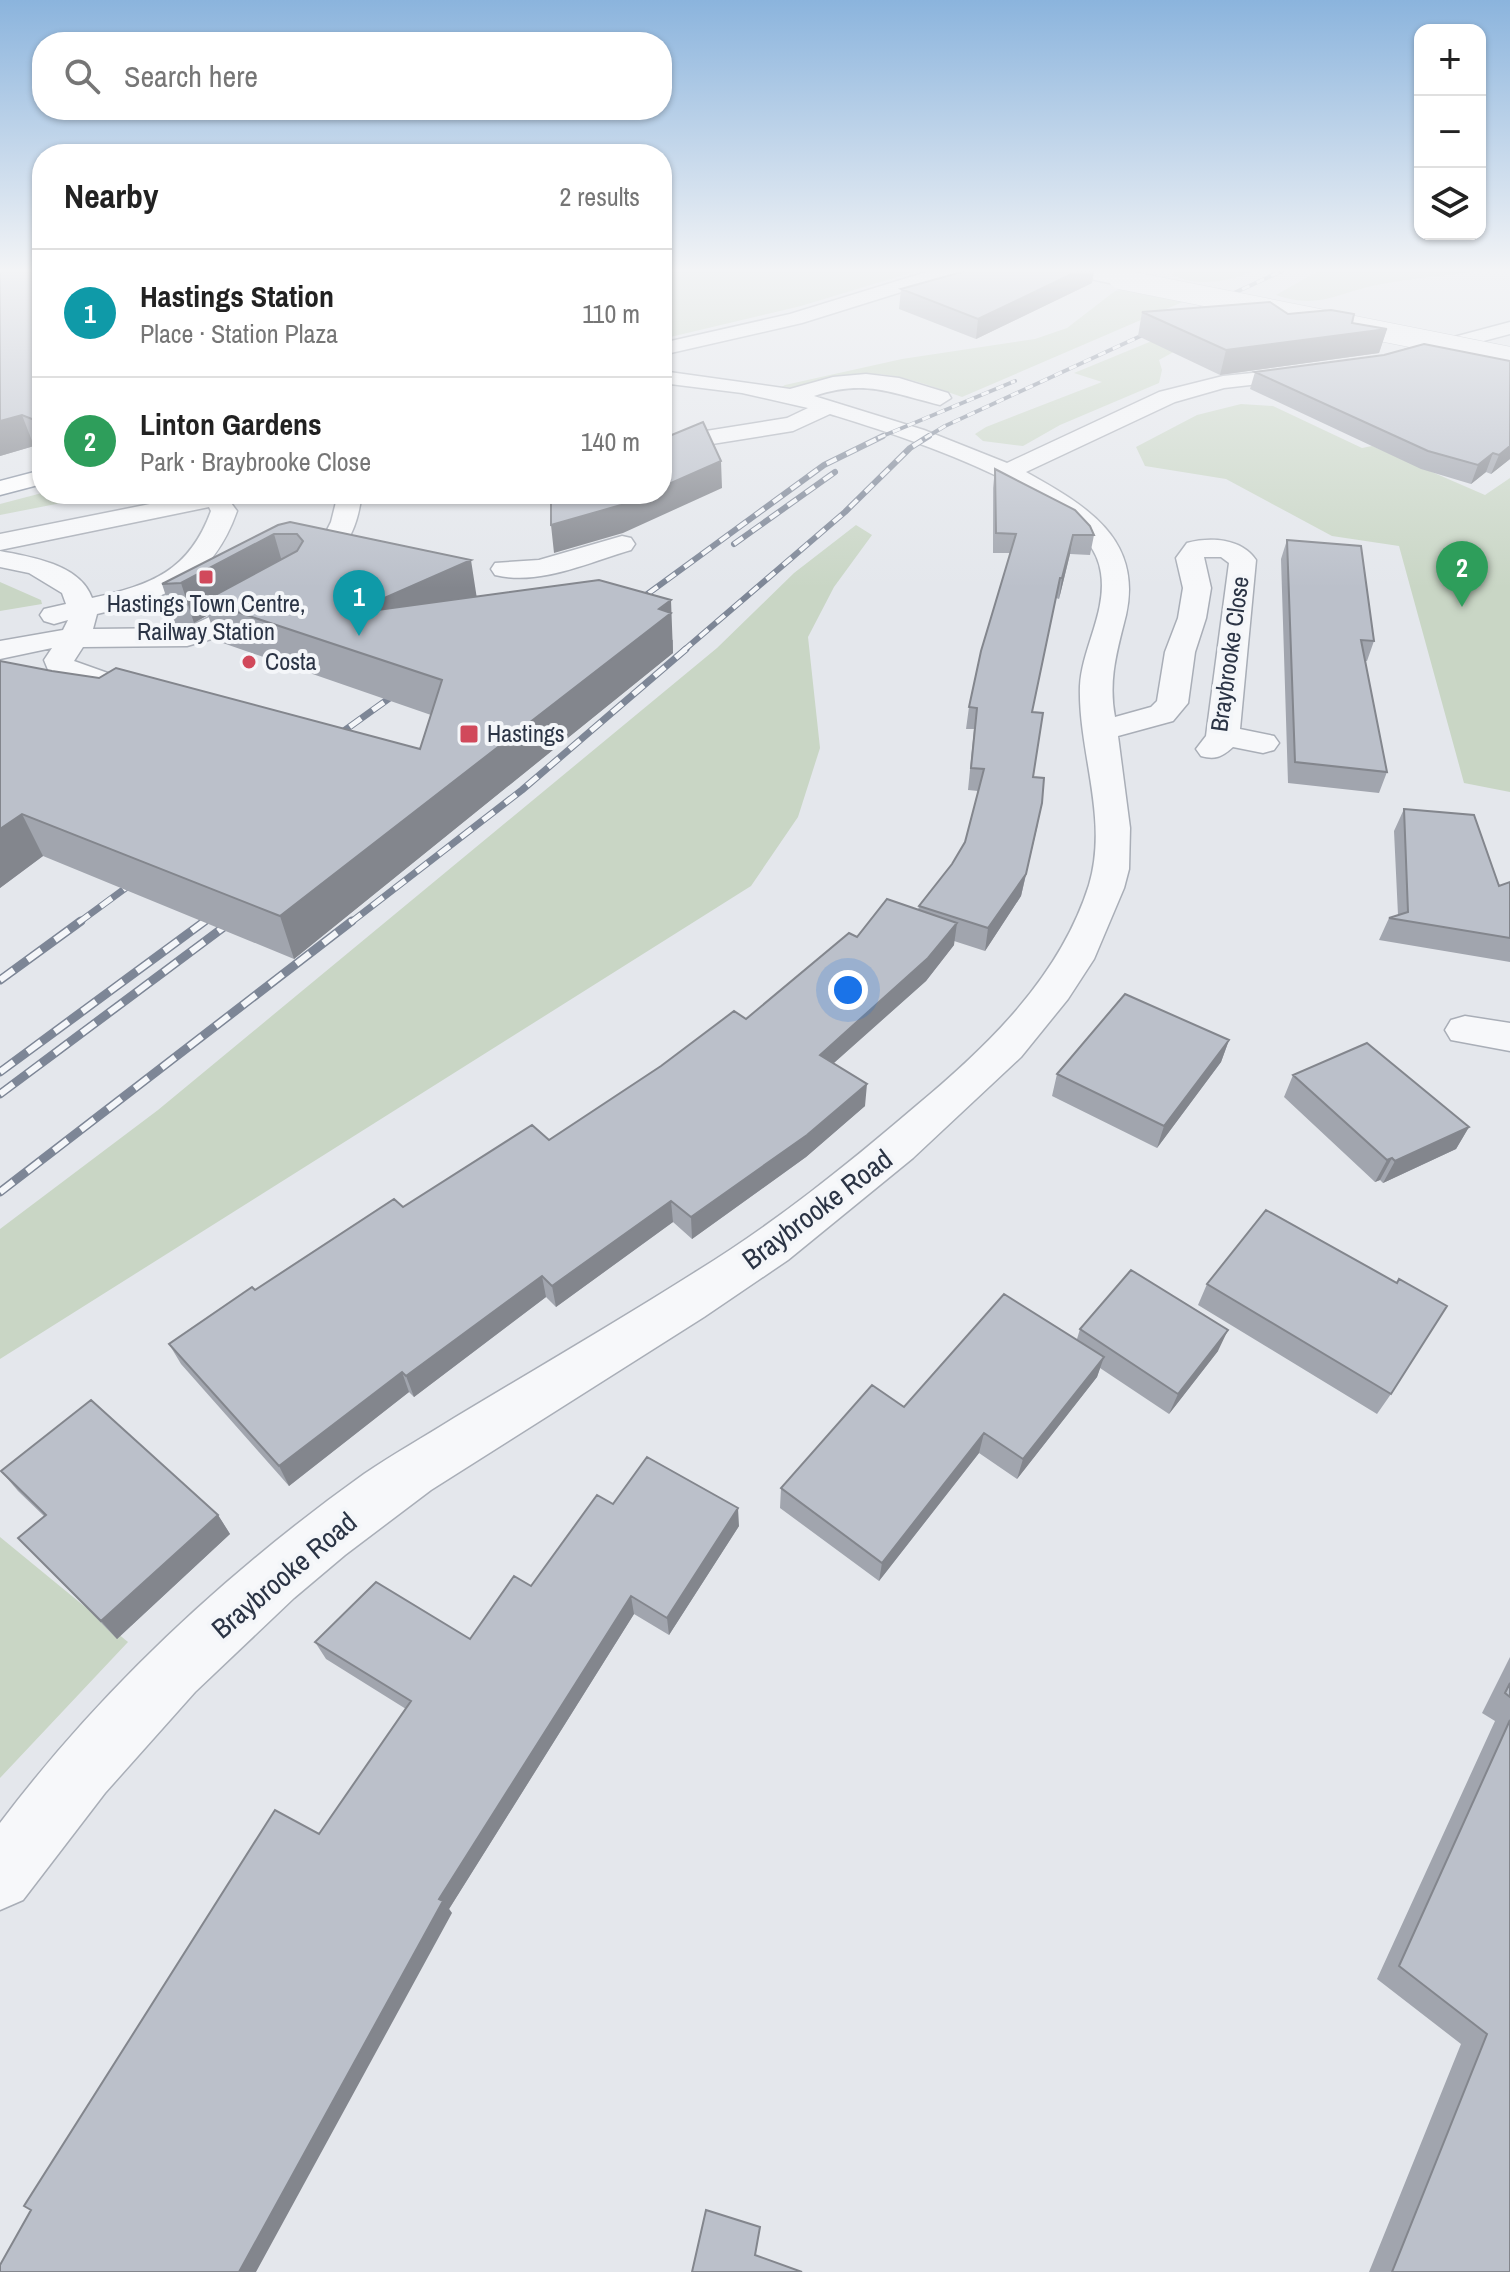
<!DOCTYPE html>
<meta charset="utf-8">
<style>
body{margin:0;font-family:"Archivo Narrow",sans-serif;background:#f6f6f6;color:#222}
.controls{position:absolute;right:24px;top:24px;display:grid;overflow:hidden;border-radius:16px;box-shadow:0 2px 6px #0004}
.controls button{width:72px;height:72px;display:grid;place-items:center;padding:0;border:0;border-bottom:2px solid #e0e0e0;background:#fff;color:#222;font:40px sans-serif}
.you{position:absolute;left:848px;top:990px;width:28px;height:28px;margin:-20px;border:6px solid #fff;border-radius:50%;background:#1a73e8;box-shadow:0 0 0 12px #1a73e833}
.badge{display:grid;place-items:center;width:52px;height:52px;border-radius:50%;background:#d1495b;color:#fff;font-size:26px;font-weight:700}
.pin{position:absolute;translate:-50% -66px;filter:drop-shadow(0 2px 4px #0008)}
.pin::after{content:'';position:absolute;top:42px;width:28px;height:24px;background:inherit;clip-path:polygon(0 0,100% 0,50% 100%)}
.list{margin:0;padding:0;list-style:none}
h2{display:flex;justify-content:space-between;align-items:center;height:104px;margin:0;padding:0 32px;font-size:34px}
h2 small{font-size:26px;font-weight:400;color:#767676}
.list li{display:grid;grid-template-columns:52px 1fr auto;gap:24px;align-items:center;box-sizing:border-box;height:128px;padding:0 32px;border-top:2px solid #e0e0e0}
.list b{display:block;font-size:30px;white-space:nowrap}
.list p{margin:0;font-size:26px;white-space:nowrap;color:#767676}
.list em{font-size:26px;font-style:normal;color:#767676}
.icon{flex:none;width:44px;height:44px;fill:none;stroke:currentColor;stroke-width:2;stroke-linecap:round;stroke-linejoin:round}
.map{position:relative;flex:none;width:1510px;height:2272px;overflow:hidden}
.search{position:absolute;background:#fff;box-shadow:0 2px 6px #0004;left:32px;top:32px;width:640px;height:88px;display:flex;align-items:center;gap:20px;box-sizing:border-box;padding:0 28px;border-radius:32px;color:#767676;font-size:30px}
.panel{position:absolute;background:#fff;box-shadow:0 2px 6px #0004;left:32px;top:144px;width:640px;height:360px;border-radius:32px}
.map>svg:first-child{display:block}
</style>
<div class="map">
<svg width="1510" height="2272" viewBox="0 0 1510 2272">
<rect width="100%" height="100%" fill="#e4e7ec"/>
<!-- green -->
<path fill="#c9d6c5" d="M662 270H920L801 306 662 339Z
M1176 270H1255C1228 282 1197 288 1171 274Z
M1320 270H1484C1447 276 1409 278 1372 286 1333 295 1317 309 1276 295Z
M1127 289 1185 301 962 397C930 386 897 372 863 374 833 376 805 393 776 390L785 385 902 359 1035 339 1067 328 1115 291Z
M1203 320 1195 340 1159 360 1162 370 1159 383 1060 425 1023 446 983 441 975 434 986 427 1102 382 1074 373Z
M1241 404 1273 406 1362 448 1372 446 1485 495 1510 478V792L1464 783 1399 546 1332 536 1226 479 1145 466 1136 447 1197 415Z
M42 493 107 494 0 515V504Z
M856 525 872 535 834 587 808 637 820 748 798 817 751 886 0 1359V1229L158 1110 717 648 794 573Z
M0 582 41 600 42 604 0 611Z
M0 1537 128 1642 0 1778Z"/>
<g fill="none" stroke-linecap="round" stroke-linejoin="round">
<defs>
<path id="minor" d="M933 270H962L959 274 802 323 662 355V343L790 314Z
M1063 270H1103L1126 275 1128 279 1119 285 1066 274Z
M1510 322V334L1412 360 1402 354 1405 350Z
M1313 367 1324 373 1320 377 1224 388 1175 402 1026 472C1085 505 1143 538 1126 615 1117 651 1108 680 1115 717L1151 707 1157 701 1165 652 1178 618 1183 588 1176 558 1187 543C1210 537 1241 538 1256 560L1240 729 1274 736 1279 743 1274 750 1263 753 1233 747C1222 757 1215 760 1201 756L1196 749 1206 736 1229 563 1221 557H1204L1211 588 1206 618 1195 652 1188 703 1173 721 1118 736 1130 828 1129 869 1124 888 1094 959 1068 999 1021 1057 913 1158 788 1260 704 1317 431 1490 345 1555 294 1598 195 1692 105 1793 23 1900 0 1910V1823C102 1688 227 1572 364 1474 393 1454 424 1437 454 1418 535 1369 617 1322 697 1271 775 1223 847 1165 916 1106 988 1046 1060 977 1089 885 1109 818 1078 752 1080 686 1082 648 1107 612 1101 573 1091 493 897 435 830 414L793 431 662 452V438L787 418 808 408 742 393 662 383V371L790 389 833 377 866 374 899 378 948 393 951 398 940 405C891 393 865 379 814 396L924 430 1007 463 1159 392 1223 376Z
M200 494H249L246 499 231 503 237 511C212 582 166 599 97 614L93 629 186 628 263 592 273 594 277 600 273 606 215 638 187 646 83 647 74 661 147 687 151 694 147 701 136 703 49 672 44 660 52 648 0 659V641L63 630 68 620 54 624 44 621 40 615 44 609 66 604 62 593 29 573 0 567V551C31 557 80 564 92 598 152 585 189 571 211 511L209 507 0 550V534Z
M338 494H362C359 512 356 528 345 544H327L323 538 331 522Z
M622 536 631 538 635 544 631 550C589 562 540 586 495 575L491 569 495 563 539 560Z
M1465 1016 1510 1023V1051L1451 1040 1445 1030 1451 1020Z"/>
<path id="highway" d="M42 470V484L0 495V481Z"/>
</defs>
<!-- minor casing -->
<use href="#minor" stroke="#a9aeb7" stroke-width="3"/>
<!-- highway casing -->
<use href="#highway" stroke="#8b94a3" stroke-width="3"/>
<!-- minor -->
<use href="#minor" fill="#f7f8fa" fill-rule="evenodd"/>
<!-- highway -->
<use href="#highway" fill="#fff" fill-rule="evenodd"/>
<defs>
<path id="rail-far3" d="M1184 316 1284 270
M878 438 1015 381
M925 438 945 426 1158 328"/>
<path id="rail-far2" d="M734 544 835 472
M631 606 824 465 883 436
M683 651 845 512 910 448 929 436"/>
<path id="rail-far1" d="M327 743 405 687
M78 923 142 876
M202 923 222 908
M229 923 238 916
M350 923 522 790 686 649"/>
<path id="rail" d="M0 980 81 921
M0 1072 205 921
M0 1094 232 921
M0 1192 352 921"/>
</defs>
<!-- rail-far3 casing -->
<use href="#rail-far3" stroke="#7d8696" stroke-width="4"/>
<!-- rail-far2 casing -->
<use href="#rail-far2" stroke="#7d8696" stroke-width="6"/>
<!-- rail-far1 casing -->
<use href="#rail-far1" stroke="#7d8696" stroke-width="7"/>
<!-- rail casing -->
<use href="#rail" stroke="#7d8696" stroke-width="9"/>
<!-- rail-far3 -->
<use href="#rail-far3" stroke="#f4f6f9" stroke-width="3" stroke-dasharray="8" stroke-linecap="butt"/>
<!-- rail-far2 -->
<use href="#rail-far2" stroke="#f4f6f9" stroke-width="4" stroke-dasharray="11" stroke-linecap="butt"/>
<!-- rail-far1 -->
<use href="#rail-far1" stroke="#f4f6f9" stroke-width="5" stroke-dasharray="14" stroke-linecap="butt"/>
<!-- rail -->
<use href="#rail" stroke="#f4f6f9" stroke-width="6" stroke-dasharray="17" stroke-linecap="butt"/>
<defs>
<path id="minor-bridge" d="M1119 279 1510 357"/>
</defs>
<!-- minor-bridge casing -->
<use href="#minor-bridge" stroke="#a9aeb7" stroke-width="21" stroke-linecap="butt"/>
<!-- minor-bridge -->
<use href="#minor-bridge" stroke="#f7f8fa" stroke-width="20"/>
</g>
<!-- wall -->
<path fill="#a1a5ae" d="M0 270H42V449L34 446 0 456Z
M969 270H1094L1092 283 976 339 899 309 901 289Z
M1142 312 1288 314 1352 323 1387 329 1379 353 1220 375 1138 336Z
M1510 361V459L1491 474 1486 472 1471 484 1421 469 1250 389 1255 372Z
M995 469 1094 535 1090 555 1070 554 1059 599 1056 598 1032 712 1033 777 1038 824 1021 896 985 951 954 941V945L926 981 834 1063 865 1106 806 1157 692 1239 673 1222 556 1307 546 1297 414 1397 409 1392 289 1486 181 1364 169 1344 255 1290 403 1207 549 1140 746 1019 857 937 918 910 919 906 952 864 965 842 978 791 968 790 974 729H966L969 707 1010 553H993V488Z
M278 525 477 596 673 640V653L294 959 43 856 0 888V661L420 749 431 715 217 641 208 615 194 623 175 624 162 584Z
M1287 540 1374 641 1367 661H1365L1387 772 1379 793 1288 783 1281 559Z
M1404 809 1499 886 1510 882V962L1379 940 1389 918 1398 915 1394 831Z
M1229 1040 1221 1062 1157 1148 1052 1096 1057 1074Z
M1293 1075 1469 1127 1456 1149 1383 1183 1380 1180 1375 1182 1284 1097Z
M1207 1284 1391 1394 1377 1414 1198 1305Z
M1080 1329 1218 1351 1169 1414 1100 1368 1097 1377 1017 1479 979 1453 879 1581 780 1508 781 1488 904 1407 1077 1339Z
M1 1471 218 1515 230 1534 117 1639 18 1538 44 1516 18 1491Z
M613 1504 739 1526 669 1635 634 1614 449 1909 452 1913 319 1834 406 1709 326 1659 315 1642 470 1639 531 1586Z
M1510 1657V2272H1369L1461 2044 1377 1979 1495 1721 1482 1713Z"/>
<!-- shaded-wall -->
<path fill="#83868d" d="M1080 270H1094L1092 283 976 339 978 319Z
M1387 329 1379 353 1220 375 1226 350Z
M22 415 34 446 0 456V421Z
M1510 446V459L1491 474 1499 455Z
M1493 453 1486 472 1471 484 1478 465Z
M721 461 722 488 623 533 554 553 551 525 647 494H662V487Z
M274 534 285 572 204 601 208 615 194 623 181 583Z
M1073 535 1070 554 1059 599 1062 578Z
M471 560 477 599 348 614Z
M671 600 673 653 294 959 280 916Z
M1042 803 1021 896 985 951 988 928Z
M22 814 43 856 0 888V829Z
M957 923 954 945 926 981 818 1077 820 1055Z
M1229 1040 1221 1062 1157 1148 1164 1126Z
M867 1084 865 1106 806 1157 692 1239 691 1217Z
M1469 1127 1456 1149 1383 1183 1395 1161Z
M1392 1158 1380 1180 1375 1182 1387 1160Z
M671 1201 673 1222 556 1307 552 1286Z
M542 1276 546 1297 414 1397 406 1376Z
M1228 1330 1218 1351 1169 1414 1178 1394Z
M1104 1357 1097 1377 1017 1479 1023 1459Z
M402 1372 409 1392 289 1486 279 1466Z
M984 1433 979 1453 879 1581 882 1563Z
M738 1508 739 1526 669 1635 667 1618Z
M218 1515 230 1534 117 1639 101 1621Z
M631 1596 634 1614 449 1909 452 1913 256 2272H239L439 1899Z"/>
<!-- building -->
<path fill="#bbc0ca" stroke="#83868d" stroke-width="2" d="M0 270H42V423L22 415 0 421Z
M969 270H1080L978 319 901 289Z
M1270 302 1288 314 1331 310 1354 314 1352 323 1387 329 1226 350 1142 312Z
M1424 344 1510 361V446L1499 455 1493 453 1478 465 1428 451 1255 372 1384 355Z
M703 422 721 461 662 487V439Z
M995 469 1075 510 1090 526 1094 535H1073L1062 578H1060L1032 712 1043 713 1033 777 1044 778 1042 803 1026 874 988 928 919 906 952 864 965 842 984 769 971 768 977 708 969 707 981 651 1016 534 996 533Z
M551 494H647L621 505 551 525Z
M290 522 471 560 348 614 599 580 671 600 659 609 671 613 280 916 22 814 0 829V661L52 671 99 678 116 668 420 749 442 680 204 601 297 551 303 541 297 534H274L181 583 162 584 278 525Z
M1287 540 1361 546 1374 641 1361 640 1387 772 1295 762Z
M1404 809 1474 815 1499 886 1510 882V938L1389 918 1408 912Z
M887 899 957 923 928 958 820 1055 867 1084 807 1135 691 1217 671 1201 552 1286 542 1276 406 1376 402 1372 279 1466 169 1344 252 1287 255 1290 394 1199 403 1207 532 1125 549 1140 661 1066 734 1011 746 1019 849 933 857 937Z
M1125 994 1229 1040 1164 1126 1057 1074Z
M1367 1043 1469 1127 1395 1161 1392 1158 1387 1160 1293 1075Z
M1266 1210 1397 1283 1399 1279 1447 1306 1391 1394 1207 1284Z
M1131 1270 1228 1330 1178 1394 1080 1329Z
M1004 1294 1104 1357 1023 1459 984 1433 882 1563 781 1488 872 1385 904 1407Z
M91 1400 218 1515 101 1621 18 1538 46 1515 1 1471Z
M647 1457 738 1508 667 1618 631 1596 439 1899 443 1901 239 2272H0V2265L31 2210 24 2206 275 1810 319 1834 411 1701 315 1642 376 1582 470 1639 514 1576 531 1586 597 1495 613 1504Z
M1510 1683V1697L1505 1693Z
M1510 1720V2272H1392L1487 2034 1399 1966Z
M706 2210 760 2227 755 2255 802 2272H692Z"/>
<!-- sky -->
<linearGradient id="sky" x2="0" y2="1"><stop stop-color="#8bb4dd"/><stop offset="0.46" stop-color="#f3f4f6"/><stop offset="1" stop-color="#f3f4f6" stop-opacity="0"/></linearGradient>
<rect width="1510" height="588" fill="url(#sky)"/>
<!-- markers -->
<g fill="#d1495b" stroke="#f4f6f9" stroke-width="3">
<rect x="198" y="569" width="16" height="16" rx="4"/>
<circle cx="249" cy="662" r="8"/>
<rect x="459" y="724" width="20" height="20" rx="4"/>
</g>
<g text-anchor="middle" stroke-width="8" stroke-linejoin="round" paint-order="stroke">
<!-- far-poi labels -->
<g font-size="24" fill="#2b3445" stroke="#f4f6f9" text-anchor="start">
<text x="206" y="612" text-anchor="middle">Hastings Town Centre,<tspan x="206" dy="28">Railway Station</tspan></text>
<text x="265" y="670">Costa</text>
<text x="487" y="742">Hastings</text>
</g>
<!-- far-street labels -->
<g font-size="24" fill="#2b3445" stroke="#f4f6f9">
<text transform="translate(1230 654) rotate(-82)" y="8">Braybrooke Close</text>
</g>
<!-- street labels -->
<g font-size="28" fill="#2b3445" stroke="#f4f6f9">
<text transform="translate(817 1209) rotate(-37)" y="10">Braybrooke Road</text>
<text transform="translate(284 1575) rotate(-40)" y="10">Braybrooke Road</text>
</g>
</g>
</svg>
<div class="controls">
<button>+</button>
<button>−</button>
<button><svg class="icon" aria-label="layers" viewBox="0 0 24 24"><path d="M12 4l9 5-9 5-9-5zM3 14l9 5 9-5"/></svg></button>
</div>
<div class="you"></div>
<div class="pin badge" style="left:359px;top:636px;background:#0f9aa8">1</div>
<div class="pin badge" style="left:1462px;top:607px;background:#2e9e5b">2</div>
<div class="search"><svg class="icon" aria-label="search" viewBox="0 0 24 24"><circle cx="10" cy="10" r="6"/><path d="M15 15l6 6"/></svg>Search here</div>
<section class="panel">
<h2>Nearby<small>2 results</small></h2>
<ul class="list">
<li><span class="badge" style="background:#0f9aa8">1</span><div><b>Hastings Station</b><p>Place · Station Plaza</p></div><em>110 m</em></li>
<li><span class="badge" style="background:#2e9e5b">2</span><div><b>Linton Gardens</b><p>Park · Braybrooke Close</p></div><em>140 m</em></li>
</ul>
</section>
</div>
